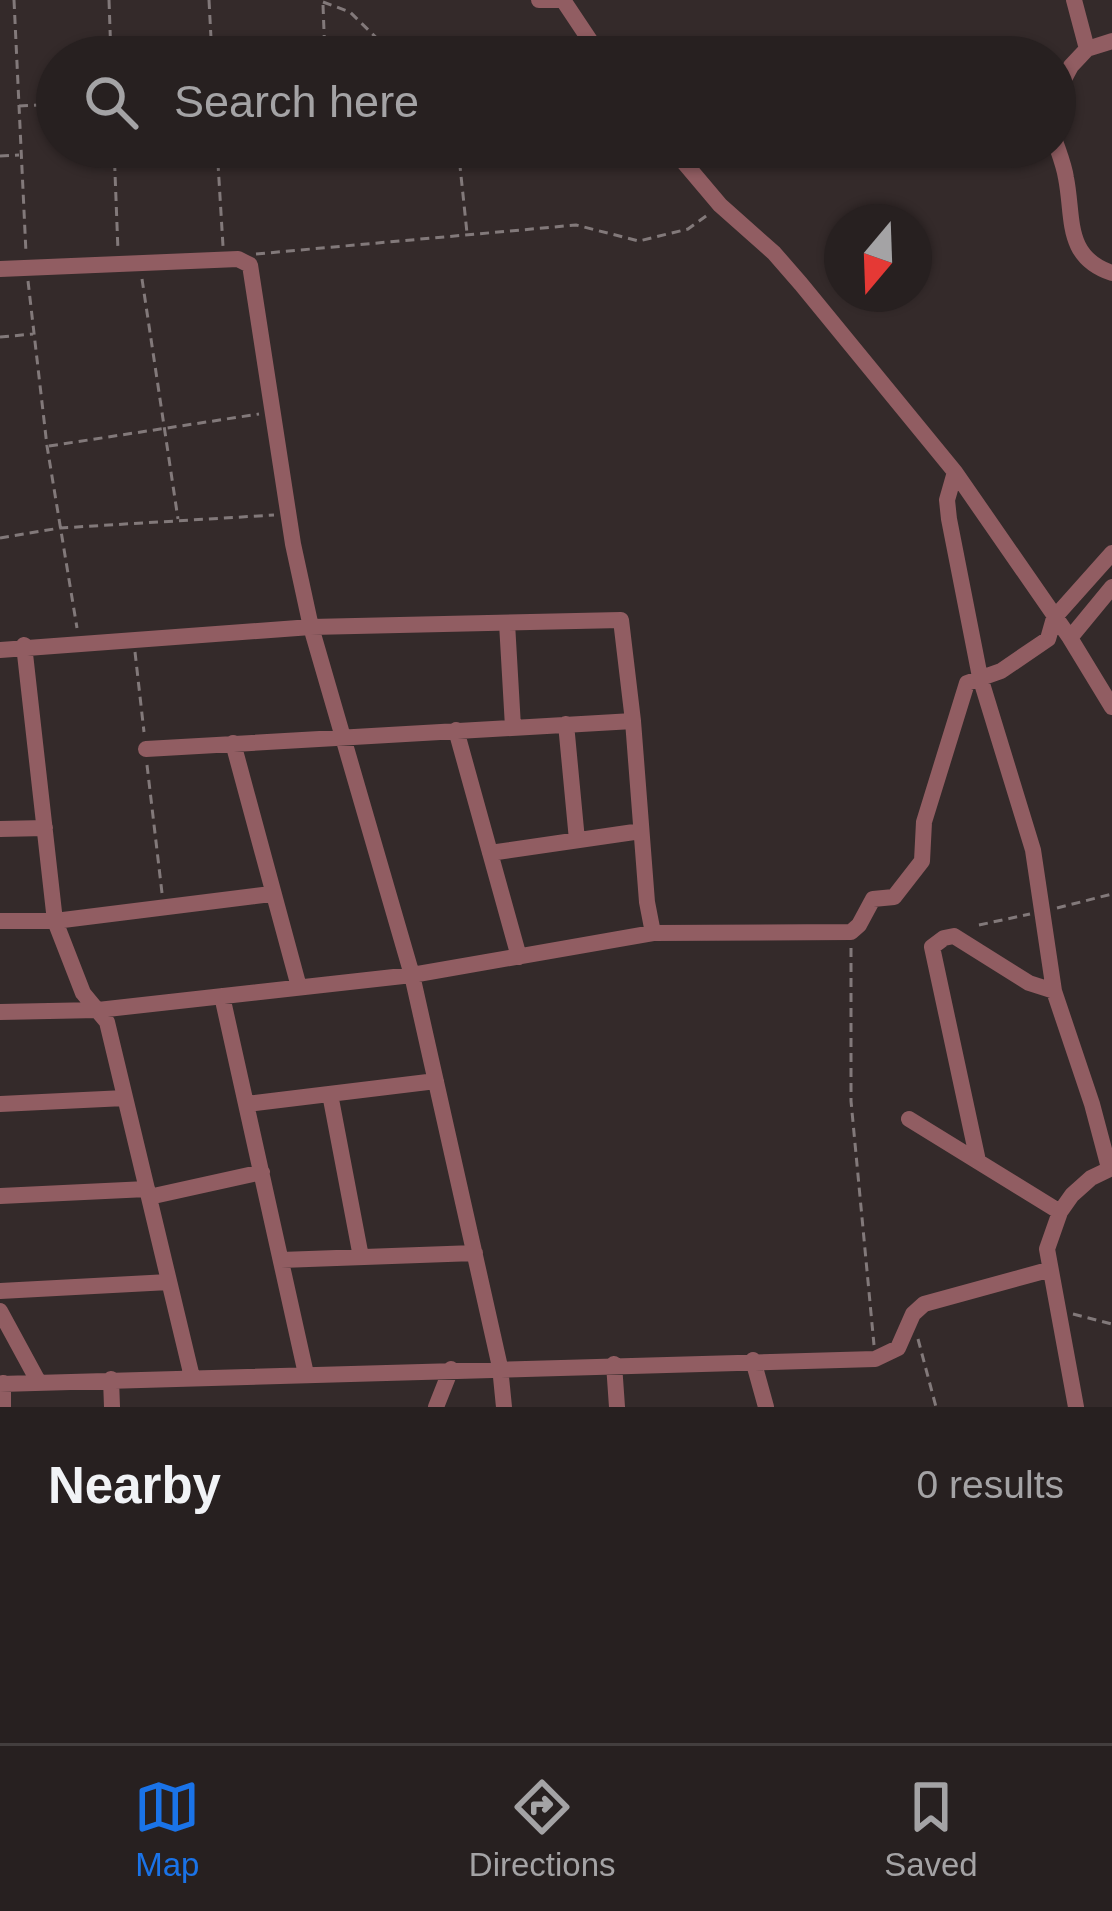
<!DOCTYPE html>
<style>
body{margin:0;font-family:Helvetica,sans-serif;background:#2f2829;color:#f1f3f6}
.compass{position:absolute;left:824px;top:204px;width:108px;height:108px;border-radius:50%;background:#272020;box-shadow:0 3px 9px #0004;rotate:199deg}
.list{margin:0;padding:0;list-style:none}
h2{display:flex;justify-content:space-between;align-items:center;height:156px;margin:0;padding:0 48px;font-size:51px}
h2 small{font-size:39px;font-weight:400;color:#a4a3a5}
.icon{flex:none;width:66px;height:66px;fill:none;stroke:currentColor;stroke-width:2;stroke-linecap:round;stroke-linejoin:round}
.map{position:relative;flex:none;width:1112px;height:1407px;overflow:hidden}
.search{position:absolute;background:#272020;box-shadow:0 3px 9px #0004;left:36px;right:36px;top:36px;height:132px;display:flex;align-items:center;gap:30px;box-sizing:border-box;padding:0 42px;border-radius:66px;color:#a4a3a5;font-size:45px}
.sheet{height:336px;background:#272020}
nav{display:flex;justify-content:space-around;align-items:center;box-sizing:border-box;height:168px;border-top:3px solid #433e3e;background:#272020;font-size:33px;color:#a4a3a5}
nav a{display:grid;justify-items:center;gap:6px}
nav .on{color:#1a73e8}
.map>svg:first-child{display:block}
</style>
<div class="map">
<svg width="1112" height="1407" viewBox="0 0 1112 1407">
<rect width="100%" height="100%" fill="#342a2a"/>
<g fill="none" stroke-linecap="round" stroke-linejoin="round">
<!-- path -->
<path stroke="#82797a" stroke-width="3" stroke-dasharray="9 6" stroke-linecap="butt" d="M14 0 26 253
M109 0 111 57
M209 0 212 57
M323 2 350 12 396 57
M323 5 325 57
M19 106 57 104
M114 147 118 251
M217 147 223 246
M458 147 467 233
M219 153 293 147
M0 156 19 155
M256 254 576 225 639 241 688 229 709 214
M142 279 178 519
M28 281 47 446 77 628
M0 337 33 334
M49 446 259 414
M0 538 60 528 274 515
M135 652 144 732
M147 765 162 893
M1057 908 1112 894
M979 925 1030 914
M851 948V1101L874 1345
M1073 1314 1112 1324
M918 1339 936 1407"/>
<!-- minor -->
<path stroke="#915d62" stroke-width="16" d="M539 0H557
M563 0 601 57
M1087 49 1112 41
M1055 96 1071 66 1087 49 1074 0
M1055 141C1059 153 1064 165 1066 178 1074 218 1064 257 1112 273
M671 147 720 205 774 253 801 284 955 472 1070 638 1112 707
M0 269 238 259 250 265 293 544 311 627 412 975 500 1367 504 1407
M955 472 947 500 949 519 980 677 1033 850 1054 991 1092 1104 1109 1168
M507 623 513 727
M1070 638 1112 587
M24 645 55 921 83 993 107 1022 192 1377
M0 650 311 627 621 620 633 721 647 902 653 933
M566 724 577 840
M456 730 519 957
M233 743 299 987
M146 749 633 721
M0 829 45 828
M490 853 641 831
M0 921H55L271 894
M222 996 306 1374
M0 1012 98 1010 412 975 653 933 851 932 859 925 873 899 894 897 922 861 924 822 967 683 1001 671 1048 639 1054 618 1112 553
M330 1094 361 1257
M0 1104 125 1098
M247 1104 436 1081
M909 1119 1060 1212
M978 1161 932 947 944 938 954 936 1029 983 1054 991
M0 1196 147 1189
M149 1197 262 1172
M281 1260 475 1253
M0 1291 169 1282
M0 1311 38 1381
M753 1360 766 1407
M614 1364 617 1407
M111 1379 112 1407
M3 1383V1407
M0 1384 875 1359 898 1348 913 1314 924 1304 1048 1270
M436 1407 451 1369
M1076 1407 1047 1249 1060 1212 1072 1195 1091 1178 1112 1168"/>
</g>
</svg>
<svg class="compass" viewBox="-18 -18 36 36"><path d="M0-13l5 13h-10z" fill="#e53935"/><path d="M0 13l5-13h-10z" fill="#a4a3a5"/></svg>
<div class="search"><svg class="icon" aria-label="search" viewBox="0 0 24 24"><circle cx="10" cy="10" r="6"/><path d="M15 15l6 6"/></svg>Search here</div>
</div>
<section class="sheet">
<h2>Nearby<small>0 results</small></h2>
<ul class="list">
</ul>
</section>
<nav>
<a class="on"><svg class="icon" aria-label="map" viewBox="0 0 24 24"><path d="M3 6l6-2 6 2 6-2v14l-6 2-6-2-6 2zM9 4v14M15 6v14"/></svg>Map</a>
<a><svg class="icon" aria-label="directions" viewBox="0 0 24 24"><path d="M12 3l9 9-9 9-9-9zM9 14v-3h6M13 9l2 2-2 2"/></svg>Directions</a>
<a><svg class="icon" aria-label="saved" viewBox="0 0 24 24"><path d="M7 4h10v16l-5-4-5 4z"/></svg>Saved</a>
</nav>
